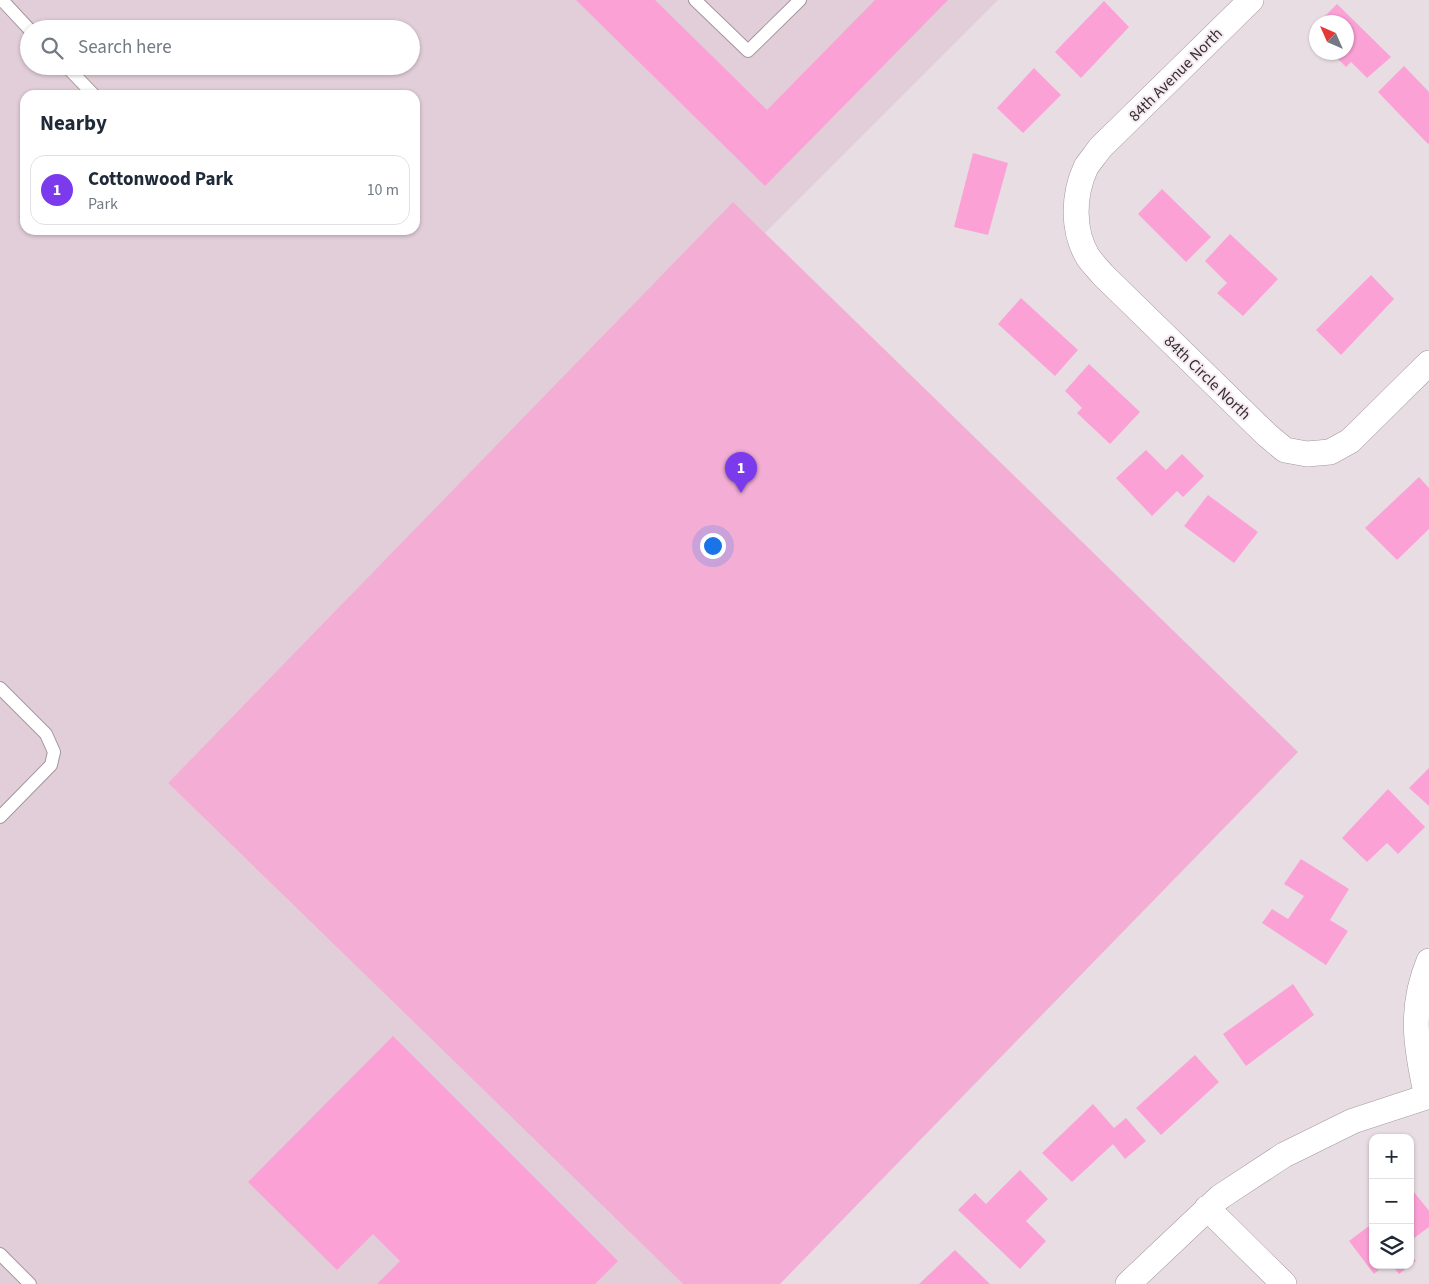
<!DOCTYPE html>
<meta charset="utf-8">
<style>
body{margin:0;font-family:"Source Sans 3",sans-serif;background:#f2f2f3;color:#1f2937}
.controls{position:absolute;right:15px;bottom:15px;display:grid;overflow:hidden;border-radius:10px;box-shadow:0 1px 4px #0004}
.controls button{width:45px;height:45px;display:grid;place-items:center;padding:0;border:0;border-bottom:1px solid #e0e1e3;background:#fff;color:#1f2937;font:25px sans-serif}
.compass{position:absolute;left:1309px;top:15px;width:45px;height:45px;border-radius:50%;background:#fff;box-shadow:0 1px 4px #0004;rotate:315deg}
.you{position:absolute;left:712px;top:545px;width:18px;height:18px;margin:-12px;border:4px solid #fff;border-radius:50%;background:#1a73e8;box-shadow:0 0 0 8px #1a73e833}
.badge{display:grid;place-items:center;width:32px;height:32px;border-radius:50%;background:#7c3aed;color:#fff;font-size:16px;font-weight:700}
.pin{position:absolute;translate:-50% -41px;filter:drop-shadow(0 1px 2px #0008)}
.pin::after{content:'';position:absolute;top:26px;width:18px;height:15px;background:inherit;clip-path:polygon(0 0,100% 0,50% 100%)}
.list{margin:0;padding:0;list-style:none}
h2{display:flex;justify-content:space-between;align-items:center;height:65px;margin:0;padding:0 20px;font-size:21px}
h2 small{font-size:16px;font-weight:400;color:#747a83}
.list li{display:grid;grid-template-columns:32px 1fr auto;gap:15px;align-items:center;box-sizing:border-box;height:70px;margin:0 10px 10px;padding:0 10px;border:1px solid #e0e1e3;border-radius:15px}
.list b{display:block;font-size:19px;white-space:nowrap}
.list p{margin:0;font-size:16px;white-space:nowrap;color:#747a83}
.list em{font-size:16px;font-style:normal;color:#747a83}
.icon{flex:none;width:28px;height:28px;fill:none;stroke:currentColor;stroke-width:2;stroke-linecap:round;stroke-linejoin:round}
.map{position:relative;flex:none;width:1429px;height:1284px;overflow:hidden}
.search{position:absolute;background:#fff;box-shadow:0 1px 4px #0004;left:20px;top:20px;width:400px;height:55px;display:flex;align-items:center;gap:12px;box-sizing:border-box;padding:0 18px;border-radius:28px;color:#747a83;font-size:19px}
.panel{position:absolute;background:#fff;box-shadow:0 1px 4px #0004;left:20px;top:90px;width:400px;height:145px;border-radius:15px}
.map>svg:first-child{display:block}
</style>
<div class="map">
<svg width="1429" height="1284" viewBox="0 0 1429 1284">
<rect width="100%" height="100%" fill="#e8dde3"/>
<!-- built -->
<path fill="#e1ced8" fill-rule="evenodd" d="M0 0H998L765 233 733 203 168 783 683 1284H0ZM29 29H411V66H29ZM25 95H415V230H25Z"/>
<!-- green -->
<path fill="#f4aed6" d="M733 202 1298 752 780 1284H683L168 783Z"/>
<!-- building -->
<path fill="#fba1d6" d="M576 0H655L767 110 875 0H948L765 186Z
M1104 1 1129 27 1081 78 1055 52Z
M1337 4 1391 57 1367 78 1351 62 1346 67 1331 52H1346V22H1319Z
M1316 25V38L1310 31Z
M1404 66 1429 92V143L1428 144 1378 92Z
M1034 68 1061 95 1023 133 997 108Z
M973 153 1008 163 988 235 954 227Z
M1162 189 1211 237 1186 262 1138 214Z
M1230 234 1278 279 1243 316 1217 293 1227 283 1205 261Z
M1371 275 1394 299 1341 355 1316 330Z
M1021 298 1078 350 1055 376 998 324Z
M1089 364 1140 412 1110 444 1077 413 1082 408 1065 391Z
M1146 450 1166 470 1182 454 1204 476 1183 497 1177 491 1152 516 1116 478Z
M1419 477 1429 488V529L1397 560 1365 528Z
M1208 495 1258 532 1234 563 1184 526Z
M1429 768V806L1409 788Z
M1388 789 1425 827 1398 854 1387 843 1367 862 1342 838Z
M1301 859 1349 889 1330 920 1348 931 1326 965 1262 923 1272 909 1288 919 1304 896 1284 884Z
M1293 984 1314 1015 1246 1066 1223 1034Z
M393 1036 618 1261 595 1284H377L400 1261 373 1234 337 1270 248 1182Z
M1195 1055 1219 1082 1161 1135 1136 1108Z
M1093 1104 1114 1128 1126 1118 1146 1141 1125 1159 1113 1144 1072 1182 1042 1153Z
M1020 1170 1048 1199 1026 1221 1046 1241 1020 1269 958 1210 975 1193 986 1204Z
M1414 1192 1429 1211V1227L1410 1241V1194Z
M1373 1223V1265H1384L1374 1274 1349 1241Z
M955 1250 990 1284H919Z
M1410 1254 1416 1261 1399 1274 1392 1265H1410Z"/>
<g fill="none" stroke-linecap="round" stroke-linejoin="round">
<defs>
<path id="service" d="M2 0 29 29
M695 0 748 51 800 0
M66 66 94 95
M0 688 46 734 54 752 51 765 0 817
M0 1254 30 1284"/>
<path id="minor" d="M1251 0 1100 148C1096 154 1090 161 1086 167 1073 195 1072 231 1088 257 1092 263 1098 269 1103 275L1267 435 1285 450 1307 454 1330 452 1350 441 1429 363
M1427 1097C1416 1048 1409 1009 1429 961
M1207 1208 1284 1284
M1128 1284 1220 1197 1284 1155 1353 1121 1429 1096"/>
</defs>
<!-- service casing -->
<use href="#service" stroke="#a2979d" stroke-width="14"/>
<!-- minor casing -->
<use href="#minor" stroke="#a2979d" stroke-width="26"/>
<!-- service -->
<use href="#service" stroke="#fff" stroke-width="12"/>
<!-- minor -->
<use href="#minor" stroke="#fff" stroke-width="25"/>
</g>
<g text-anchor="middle" stroke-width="4" stroke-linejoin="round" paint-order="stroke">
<!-- street labels -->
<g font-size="16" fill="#332f31" stroke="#f6eaf0">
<text transform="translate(1175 74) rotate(-45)" y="6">84th Avenue North</text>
<text transform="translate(1208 377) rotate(44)" y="6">84th Circle North</text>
</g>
</g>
</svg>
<div class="controls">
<button>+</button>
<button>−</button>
<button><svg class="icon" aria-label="layers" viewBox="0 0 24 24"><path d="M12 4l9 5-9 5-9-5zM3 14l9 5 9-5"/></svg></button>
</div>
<svg class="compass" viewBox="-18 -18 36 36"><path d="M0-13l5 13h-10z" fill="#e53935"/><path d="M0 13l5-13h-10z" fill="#747a83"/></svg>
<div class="you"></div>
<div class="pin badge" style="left:741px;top:493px">1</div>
<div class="search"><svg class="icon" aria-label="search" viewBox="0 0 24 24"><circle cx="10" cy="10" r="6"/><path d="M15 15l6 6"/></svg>Search here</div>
<section class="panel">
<h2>Nearby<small></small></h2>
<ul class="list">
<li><span class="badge">1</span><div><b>Cottonwood Park</b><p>Park</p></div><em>10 m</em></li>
</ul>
</section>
</div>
